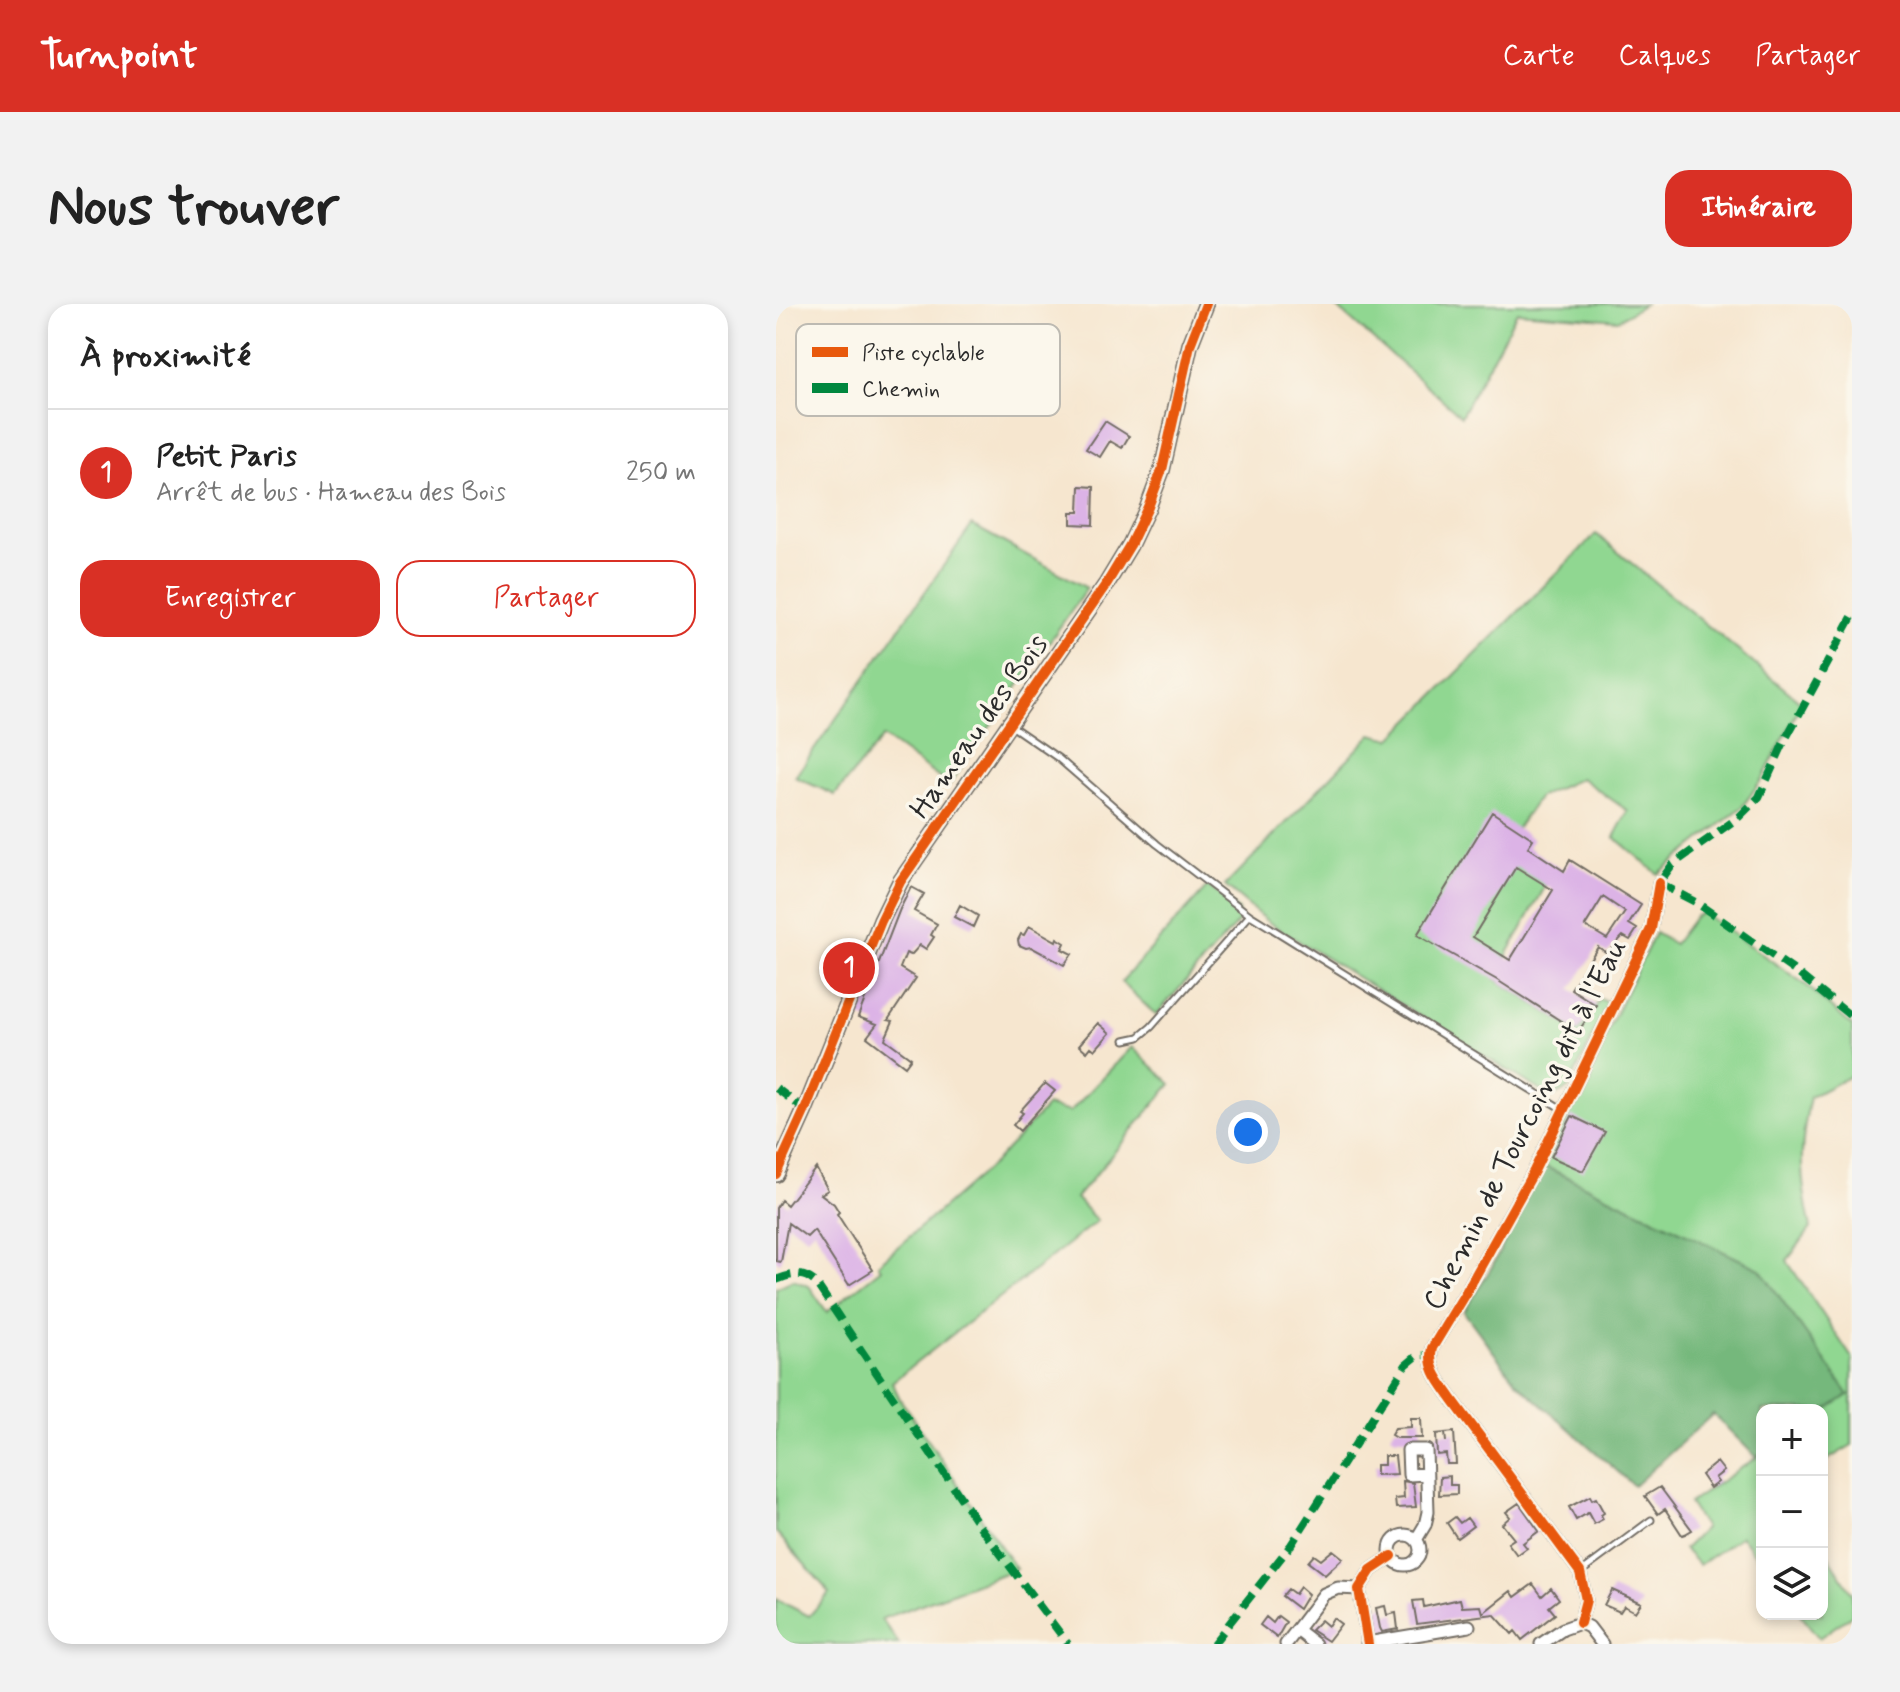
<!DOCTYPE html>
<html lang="fr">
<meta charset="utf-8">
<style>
body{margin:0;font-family:Mynerve,sans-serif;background:#f2f2f2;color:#222}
.controls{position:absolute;right:24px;bottom:24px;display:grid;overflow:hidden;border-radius:16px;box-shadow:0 4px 12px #0003}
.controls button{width:72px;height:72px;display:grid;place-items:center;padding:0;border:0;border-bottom:2px solid #e0e0e0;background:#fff;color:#222;font:40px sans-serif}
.you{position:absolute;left:472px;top:828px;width:28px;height:28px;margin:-20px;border:6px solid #fff;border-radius:50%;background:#1a73e8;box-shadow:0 0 0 12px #1a73e833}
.badge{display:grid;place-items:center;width:52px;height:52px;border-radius:50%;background:#d93025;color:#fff;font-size:26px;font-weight:700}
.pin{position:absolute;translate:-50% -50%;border:4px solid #fff;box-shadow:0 2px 8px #0006}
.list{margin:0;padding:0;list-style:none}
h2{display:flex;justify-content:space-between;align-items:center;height:104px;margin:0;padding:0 32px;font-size:34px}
h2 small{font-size:26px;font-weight:400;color:#767676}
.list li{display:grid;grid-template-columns:52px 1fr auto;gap:24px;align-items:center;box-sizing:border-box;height:128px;padding:0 32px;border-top:2px solid #e0e0e0}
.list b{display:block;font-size:30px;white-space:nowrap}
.list p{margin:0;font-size:26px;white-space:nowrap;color:#767676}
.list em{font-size:26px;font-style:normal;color:#767676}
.actions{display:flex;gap:16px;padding:24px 32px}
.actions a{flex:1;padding:18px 0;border:2px solid #d93025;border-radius:24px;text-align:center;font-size:28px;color:#d93025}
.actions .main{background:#d93025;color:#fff}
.icon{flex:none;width:44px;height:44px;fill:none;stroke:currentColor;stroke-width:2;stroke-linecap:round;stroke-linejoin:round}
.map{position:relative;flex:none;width:1076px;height:1340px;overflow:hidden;border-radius:24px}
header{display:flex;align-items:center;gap:48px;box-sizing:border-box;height:112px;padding:0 40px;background:#d93025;color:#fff}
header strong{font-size:38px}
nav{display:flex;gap:44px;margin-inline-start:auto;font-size:28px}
.intro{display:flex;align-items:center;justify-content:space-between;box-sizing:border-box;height:192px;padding:0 48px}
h1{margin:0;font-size:56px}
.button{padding:20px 36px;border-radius:24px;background:#d93025;color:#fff;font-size:28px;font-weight:700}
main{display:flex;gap:48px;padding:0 48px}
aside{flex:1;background:#fff;border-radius:24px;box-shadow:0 4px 12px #0003}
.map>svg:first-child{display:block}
</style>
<header>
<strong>Turnpoint</strong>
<nav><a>Carte</a><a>Calques</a><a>Partager</a></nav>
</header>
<div class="intro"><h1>Nous trouver</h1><a class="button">Itinéraire</a></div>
<main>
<aside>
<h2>À proximité<small></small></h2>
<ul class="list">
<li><span class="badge">1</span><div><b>Petit Paris</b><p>Arrêt de bus · Hameau des Bois</p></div><em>250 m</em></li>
</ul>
<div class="actions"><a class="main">Enregistrer</a><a>Partager</a></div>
</aside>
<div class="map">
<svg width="1076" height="1340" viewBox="0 0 1076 1340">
<rect width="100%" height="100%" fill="#fbf7ec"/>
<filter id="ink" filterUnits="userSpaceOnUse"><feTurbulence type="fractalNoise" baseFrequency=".0125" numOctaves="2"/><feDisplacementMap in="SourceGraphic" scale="16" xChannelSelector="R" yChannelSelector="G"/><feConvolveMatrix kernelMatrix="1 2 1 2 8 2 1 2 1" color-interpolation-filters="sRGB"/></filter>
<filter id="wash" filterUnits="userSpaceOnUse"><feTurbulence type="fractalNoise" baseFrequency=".006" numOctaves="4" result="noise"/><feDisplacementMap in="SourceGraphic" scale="32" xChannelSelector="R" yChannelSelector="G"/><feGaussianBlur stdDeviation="1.8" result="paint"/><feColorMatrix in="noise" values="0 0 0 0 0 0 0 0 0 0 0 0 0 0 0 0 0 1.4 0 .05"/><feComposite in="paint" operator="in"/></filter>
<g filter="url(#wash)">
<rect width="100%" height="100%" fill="#f6e6cf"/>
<!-- green -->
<path fill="#90d791" stroke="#5e815e" stroke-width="2" d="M557 0H868L842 16 741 8 685 112Z
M196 221 311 284 173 481 107 433 59 491 19 473Z
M820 230 1026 399 988 472 966 503 882 570 838 533 852 507 805 474 763 493 734 534 778 567 718 674 802 728 824 695 833 699 792 785 775 793 492 618 449 582 596 430 615 435Z
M432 582 462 606 463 617 380 711 345 678Z
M927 609 1030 681 1076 722V771L1034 793C1023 845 1023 871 1035 924L1011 957 1076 1054V1141L1046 1159V1109L1072 1090 766 861 879 629 898 640 919 612Z
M356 743 395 780 300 894 321 917 116 1078 124 1095 240 1265 105 1315 123 1340H0V1295L33 1312 54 1289 0 1228V984L17 976 33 982 51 1008 105 965 102 960 217 860 271 802 294 808Z
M986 1150V1260L965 1232 923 1261 908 1245 929 1224 913 1199Z
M1046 1242 1076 1289V1311L1043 1334 1024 1310H1046Z"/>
<!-- forest -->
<path fill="#74b87b" stroke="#507253" stroke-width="2" d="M766 861 984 965 1073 1091 1046 1109V1106H986V1150L980 1153 937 1110 858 1182 739 1077 688 1008 717 961Z"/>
<g id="blocks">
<!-- building -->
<path fill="#dcb3e6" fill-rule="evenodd" d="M329 117 353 132 346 144 334 137 324 153 310 145Z
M304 182 318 183 317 221 295 220V208H303Z
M716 508 757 535 752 543 788 567 794 556 865 601 853 620 861 625 854 636 847 632 831 649 822 643 795 685 820 701 802 728 721 676 641 631ZM740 563 777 586 734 656 697 633ZM827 593 849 608 831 635 809 622Z
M135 583 148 590 138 607 161 620 155 631 158 633 150 645 144 641 135 651 130 649 124 664 140 674 112 716 117 717 109 735 135 754 129 762 91 733 101 720 82 713 124 605Z
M184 601 202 612 197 623 178 613Z
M253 622 280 637 281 634 289 639 286 645 296 650 288 661 255 643 250 644 243 641 242 636 245 630 248 631Z
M322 719 334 729 319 746 315 743 311 748 303 741Z
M269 779 279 787 244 827 237 821 247 809 244 807Z
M796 812 829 828 807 867 775 853Z
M40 864 52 886 45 890 58 900 63 908 61 910 97 966 73 981 38 926 31 933 12 919 5 958 0 957V904L5 896 11 901Z
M635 1114H645L646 1134H620L615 1131 619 1124 635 1123Z
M678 1128 680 1160H671L670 1150 661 1151 660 1130 669 1129 670 1138 669 1129Z
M608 1152H619L621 1170 600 1171V1161H608Z
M941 1158 948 1167 939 1174 942 1178 934 1184 925 1171Z
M674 1172V1181H681V1190L663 1191 664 1173Z
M627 1177 637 1179 640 1203 620 1204 619 1195 628 1194Z
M884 1183 916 1226 909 1230 906 1231 889 1205 882 1210 869 1192Z
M814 1192 816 1196 820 1194 828 1209 825 1211 827 1215 818 1220 812 1209 800 1216 793 1203Z
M743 1199 763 1227 747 1239 751 1244 741 1251 732 1239 738 1235 726 1220 734 1213 730 1208Z
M679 1213 684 1219 691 1214 697 1222 681 1234 671 1219Z
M557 1246 567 1254 549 1271 532 1258 538 1251 545 1256Z
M757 1280 766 1292 775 1284 783 1295 773 1303 779 1310 746 1336 739 1327 736 1330 718 1310 641 1320 637 1297 647 1296 648 1303 684 1295 686 1303 705 1302 707 1309 735 1287 739 1293Z
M524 1283 532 1290 523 1305 506 1292 512 1285 519 1290Z
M836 1286 865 1299 859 1308 848 1302 844 1308 828 1301Z
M609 1302 611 1311 620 1309 622 1325 606 1328 604 1324 600 1304Z
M502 1312 510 1318 501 1334 484 1321 490 1313 497 1319Z
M557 1314 565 1320 552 1337 535 1326 545 1316 552 1322Z"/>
</g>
</g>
<g filter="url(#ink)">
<use href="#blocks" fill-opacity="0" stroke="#726c64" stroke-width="2"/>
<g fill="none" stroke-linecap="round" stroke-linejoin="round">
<defs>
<path id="service" d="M234 421 282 454 381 540 474 611 786 805
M349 736 363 733 375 723 474 611
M805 1268 875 1216"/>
<path id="minor" d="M614 1246a15 15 0 1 1 30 0a15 15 0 1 1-30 0Z
M640 1236 649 1221 652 1208 650 1146H632L633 1171 650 1170
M804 1319 810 1296 804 1268 676 1095C665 1079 651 1064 656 1044L693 983 758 867 875 625 883 579
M804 1319 813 1323 826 1340
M521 1326 539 1340
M591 1339 693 1322
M510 1340 548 1290 562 1284 583 1285
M592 1340 583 1285 595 1266 616 1252
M765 1340 787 1325 804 1319"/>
<path id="tertiary" d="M0 870 29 806 105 617 124 578 331 279 354 241 372 203 386 166 414 41 430 0"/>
</defs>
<!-- service casing -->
<use href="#service" stroke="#726c64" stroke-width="9"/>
<!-- minor casing -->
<use href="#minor" stroke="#726c64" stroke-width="15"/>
<!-- tertiary casing -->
<use href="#tertiary" stroke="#726c64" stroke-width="18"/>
<!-- service -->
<use href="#service" stroke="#fff" stroke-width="5"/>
<!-- minor -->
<use href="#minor" stroke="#fff" stroke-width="11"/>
<!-- tertiary -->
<use href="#tertiary" stroke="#fff" stroke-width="14"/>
<!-- quiet -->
<path stroke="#00873e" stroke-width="8" stroke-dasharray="16 8" stroke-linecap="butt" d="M1076 313 1009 436 983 493 963 513 896 561 883 579 921 599 1020 668 1076 713
M0 784 29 806
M0 976C15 970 27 967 40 979L203 1221 292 1340
M437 1340 515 1241 630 1061 642 1051H654"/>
<defs>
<path id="cycleway" d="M0 870 29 806 105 617 124 578 331 279 354 241 372 203 386 166 414 41 430 0
M804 1319 810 1296 804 1268 676 1095C665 1079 651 1064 656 1044L693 983 758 867 875 625 883 579
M592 1340 583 1285 595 1266 616 1252"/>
</defs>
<!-- cycleway casing -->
<use href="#cycleway" stroke="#fbf7ec" stroke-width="15"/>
<!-- cycleway -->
<use href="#cycleway" stroke="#e8590c" stroke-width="10"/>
</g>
</g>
<g text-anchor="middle" stroke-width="7" stroke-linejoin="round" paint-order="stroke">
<!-- street labels -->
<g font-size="30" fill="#2b2b2b" stroke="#fbf7ec">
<text transform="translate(202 422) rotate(-55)" y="10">Hameau des Bois</text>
<text transform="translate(748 820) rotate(-63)" y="10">Chemin de Tourcoing dit à l'Eau</text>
</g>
</g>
<!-- legend -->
<rect x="20" y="20" width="264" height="92" rx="12" fill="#fbf7ec" stroke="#bdbab2" stroke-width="2"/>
<rect x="36" y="43" width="36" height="10" fill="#e8590c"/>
<rect x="36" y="79" width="36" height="10" fill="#00873e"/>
<g font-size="22" fill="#2b2b2b">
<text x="86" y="56">Piste cyclable</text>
<text x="86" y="92">Chemin</text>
</g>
</svg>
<div class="controls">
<button>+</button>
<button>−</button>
<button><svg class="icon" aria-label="layers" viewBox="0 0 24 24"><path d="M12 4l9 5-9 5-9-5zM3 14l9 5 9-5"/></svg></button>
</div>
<div class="you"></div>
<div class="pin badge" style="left:73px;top:664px">1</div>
</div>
</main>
